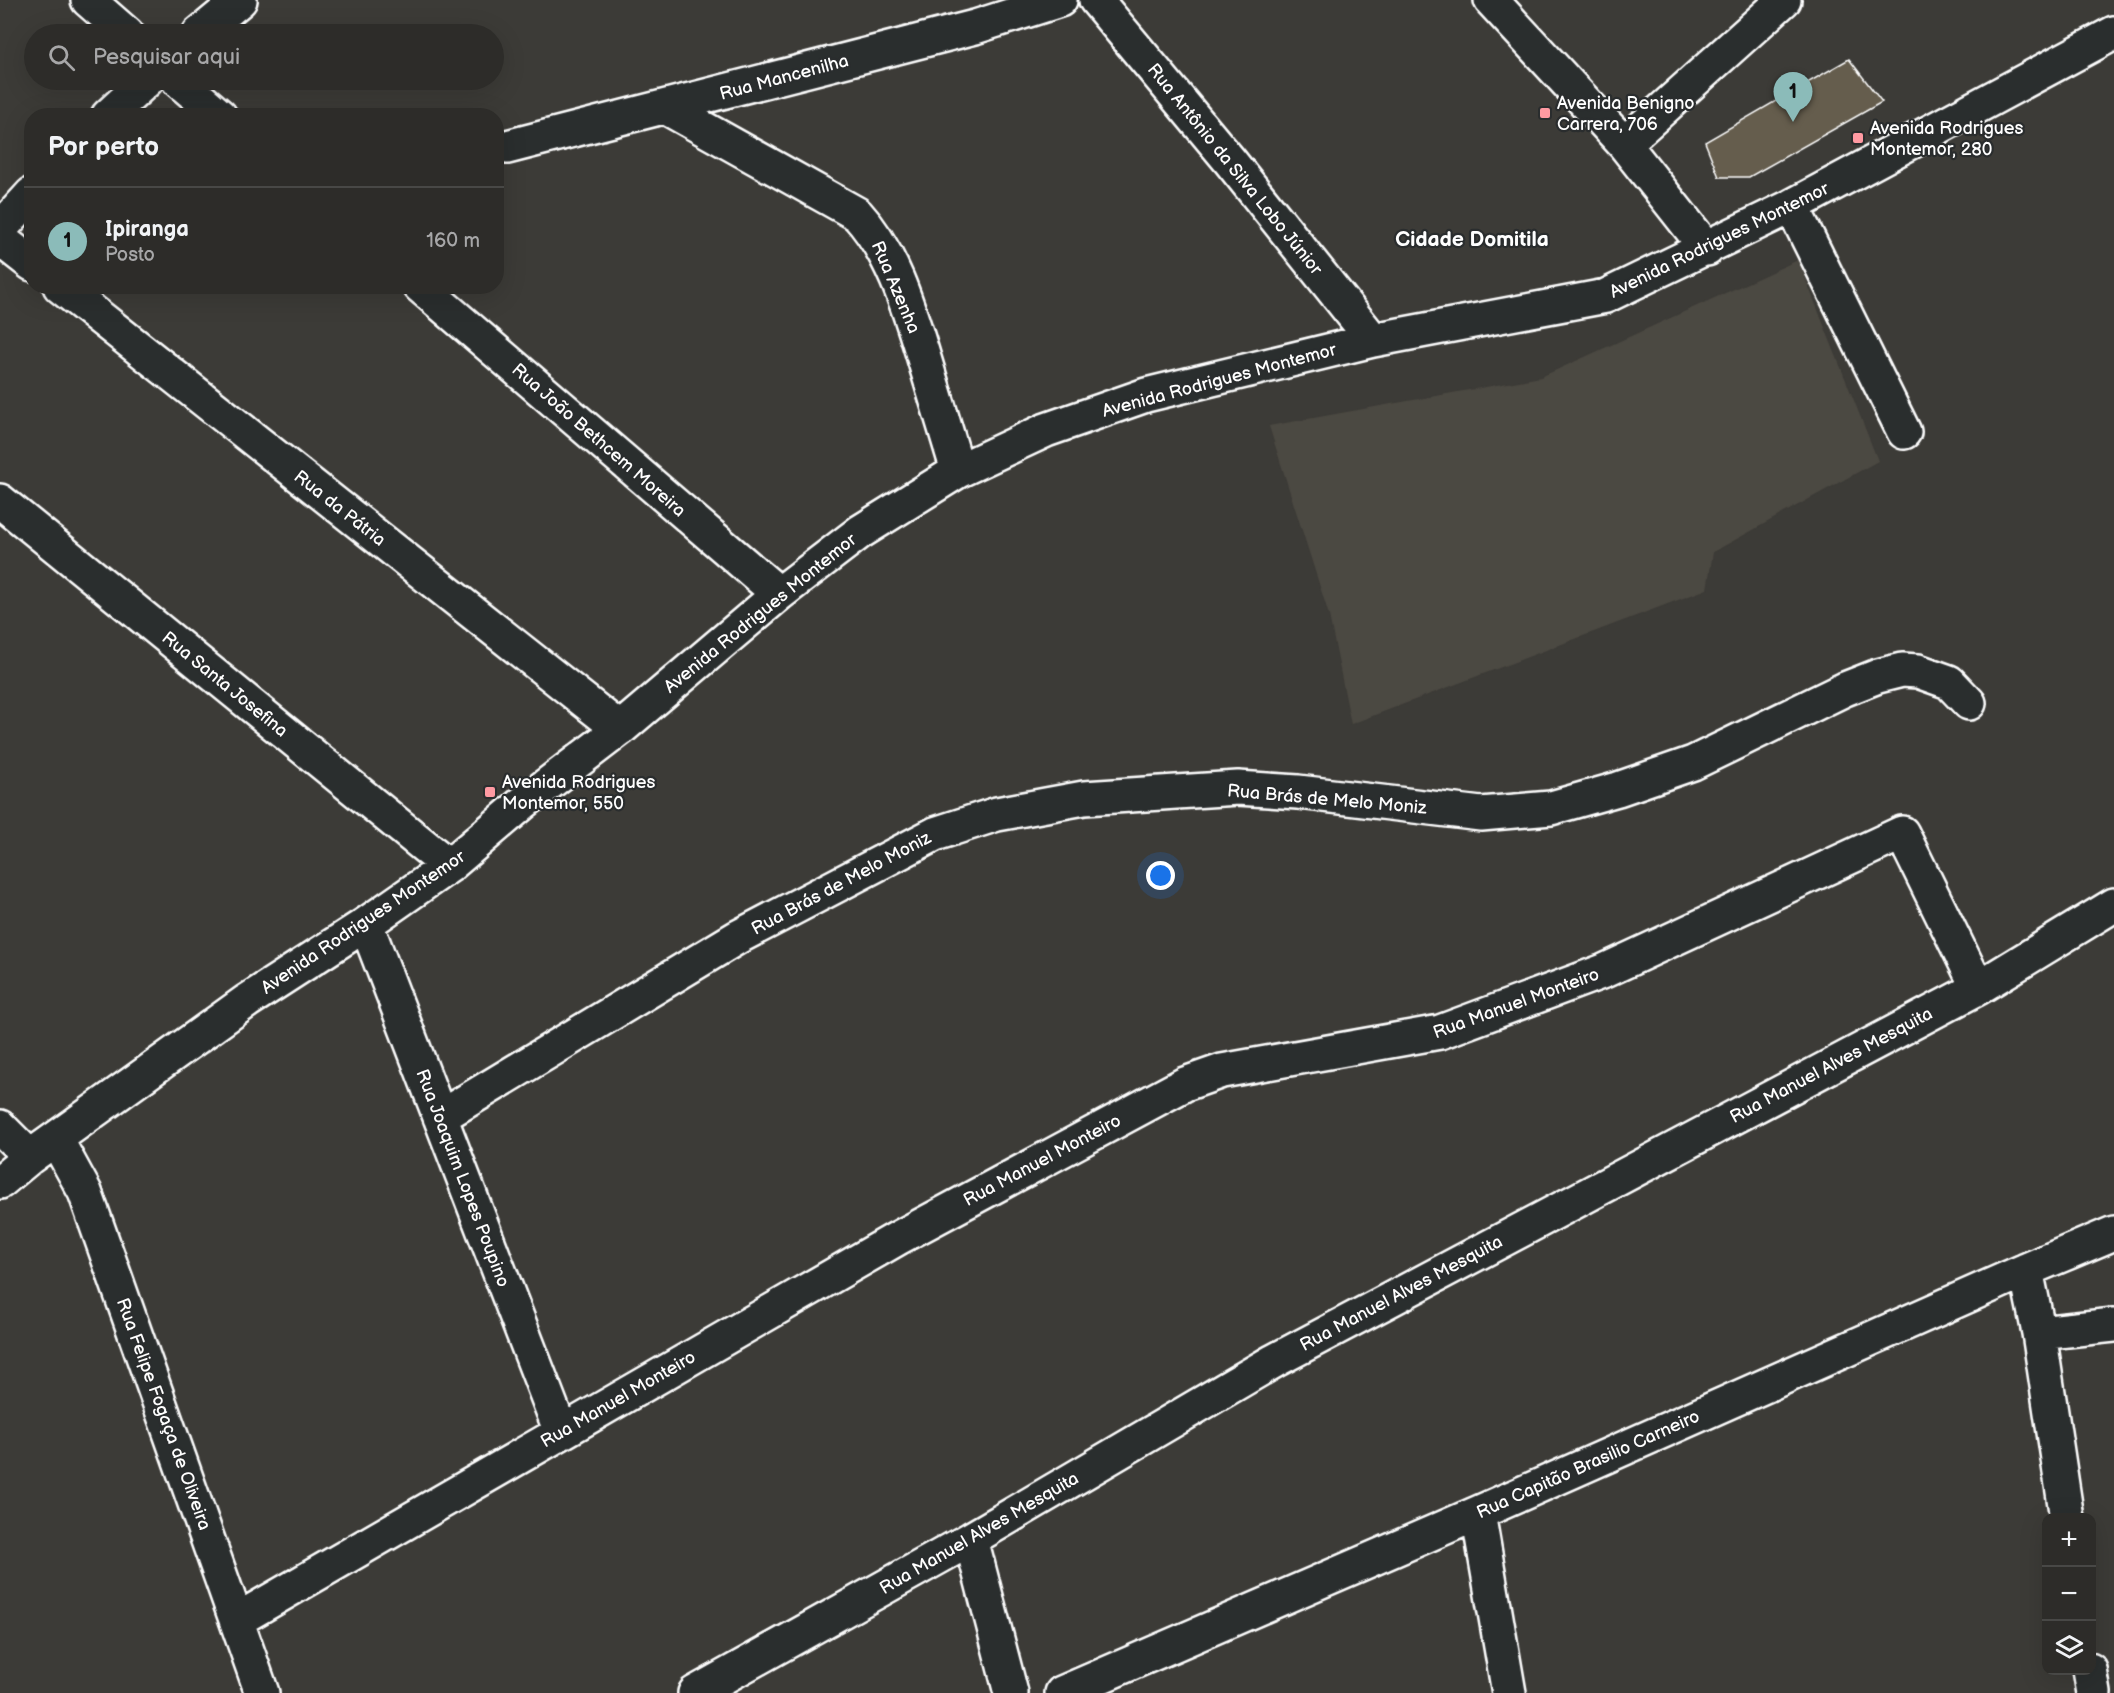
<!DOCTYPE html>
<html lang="pt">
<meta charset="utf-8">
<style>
body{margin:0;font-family:"Balsamiq Sans",sans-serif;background:#353431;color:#f1f3f6}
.controls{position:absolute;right:18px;bottom:18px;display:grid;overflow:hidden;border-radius:12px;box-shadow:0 6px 24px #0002}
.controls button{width:54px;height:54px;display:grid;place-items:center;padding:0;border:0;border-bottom:2px solid #484846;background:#2d2c29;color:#f1f3f6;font:30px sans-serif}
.you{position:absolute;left:1161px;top:876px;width:21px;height:21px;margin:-15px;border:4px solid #fff;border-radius:50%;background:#1a73e8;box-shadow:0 0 0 9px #1a73e833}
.badge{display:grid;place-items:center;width:39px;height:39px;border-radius:50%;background:#8bbbb9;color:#111;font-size:20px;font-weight:700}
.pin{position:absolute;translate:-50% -50px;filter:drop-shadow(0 2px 3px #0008)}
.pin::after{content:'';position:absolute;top:32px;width:21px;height:18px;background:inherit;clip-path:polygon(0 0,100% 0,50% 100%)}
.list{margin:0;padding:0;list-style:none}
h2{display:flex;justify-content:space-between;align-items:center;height:78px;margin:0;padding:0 24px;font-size:26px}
h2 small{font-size:20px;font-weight:400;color:#a7a7a8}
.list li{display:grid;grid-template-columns:39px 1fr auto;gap:18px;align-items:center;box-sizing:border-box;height:108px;padding:0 24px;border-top:2px solid #484846}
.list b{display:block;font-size:22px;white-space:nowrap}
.list p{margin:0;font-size:20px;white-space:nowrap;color:#a7a7a8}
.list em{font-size:20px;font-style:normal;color:#a7a7a8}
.icon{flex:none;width:33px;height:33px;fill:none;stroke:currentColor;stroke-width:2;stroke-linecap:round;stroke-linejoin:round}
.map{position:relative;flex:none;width:2114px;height:1693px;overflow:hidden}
.search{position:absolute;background:#2d2c29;box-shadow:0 6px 24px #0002;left:24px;top:24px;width:480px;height:66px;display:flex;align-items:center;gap:15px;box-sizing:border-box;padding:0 21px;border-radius:33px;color:#a7a7a8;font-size:22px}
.panel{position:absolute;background:#2d2c29;box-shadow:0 6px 24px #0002;left:24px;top:108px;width:480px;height:186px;border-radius:24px}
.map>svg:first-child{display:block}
</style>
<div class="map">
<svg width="2114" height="1693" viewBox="0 0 2114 1693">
<rect width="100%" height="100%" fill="#3c3b37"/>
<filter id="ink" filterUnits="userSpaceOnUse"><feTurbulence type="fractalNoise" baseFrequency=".0167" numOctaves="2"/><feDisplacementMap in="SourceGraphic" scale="12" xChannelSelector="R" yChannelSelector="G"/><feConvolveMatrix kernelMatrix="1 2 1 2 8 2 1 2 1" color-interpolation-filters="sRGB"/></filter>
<g filter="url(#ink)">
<!-- built -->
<path fill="#4c4942" d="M1798 260 1878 461 1713 552 1707 589 1351 724 1329 615 1269 426 1541 377Z"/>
<!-- building -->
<path fill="#655d4d" stroke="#fff" stroke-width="1.5" d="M1849 59 1882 102 1749 177H1719L1705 142Z"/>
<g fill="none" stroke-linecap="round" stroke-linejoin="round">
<defs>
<path id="minor" d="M88 0 127 34
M1096 0 1230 161 1373 340
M1491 0 1624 144 1707 249
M199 34 240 0
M178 80 220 116
M667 108 857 214C892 252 908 306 923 355 935 394 946 432 958 471
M108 116 147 80
M1624 144 1784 0
M507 147 975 27 1060 0
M1792 206 1904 432
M0 229 32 194
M0 239 32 264
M60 286 620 729
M420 286 779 594
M0 501 449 866
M366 924 561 1432
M440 1117 738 937 935 834 997 814 1084 798 1238 788 1298 792 1481 814 1551 808 1618 789 1693 763 1845 689 1878 676 1902 670 1918 671 1949 682 1969 703
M0 1127 30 1157
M56 1139 85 1192 262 1693
M0 1182 30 1157 247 1001 366 924 449 866 523 803 620 729 779 594 860 532 958 471 1046 430 1146 395 1373 340 1606 296 1792 206 2114 33
M2026 1270 2039 1333 2067 1518
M2039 1333 2114 1325
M1478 1513 1509 1693
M971 1539 1011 1693
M237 1620 898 1238 1185 1084 1222 1071 1440 1032 1604 971 1902 833 1978 988
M2090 1670 2094 1693
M695 1693 971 1539 1274 1361 1978 988 2114 905
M1062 1693 1478 1513 2026 1270 2114 1233"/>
</defs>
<!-- minor casing -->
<use href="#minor" stroke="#fff" stroke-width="38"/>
<!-- minor -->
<use href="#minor" stroke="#2a2d2e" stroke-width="33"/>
</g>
</g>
<!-- markers -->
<g fill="#ff9aa2" stroke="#2a2d2e" stroke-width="2">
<rect x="1539" y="107" width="12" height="12" rx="3"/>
<rect x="1852" y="132" width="12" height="12" rx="3"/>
<rect x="484" y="786" width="12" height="12" rx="3"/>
</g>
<g text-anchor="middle" stroke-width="4.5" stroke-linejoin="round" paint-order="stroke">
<!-- street labels -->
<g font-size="18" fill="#fff" stroke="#2a2d2e">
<text transform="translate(784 77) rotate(-15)" y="6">Rua Mancenilha</text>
<text transform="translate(1235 169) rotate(51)" y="6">Rua Antônio da Silva Lobo Júnior</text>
<text transform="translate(1719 240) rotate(-26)" y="6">Avenida Rodrigues Montemor</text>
<text transform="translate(896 287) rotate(67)" y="6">Rua Azenha</text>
<text transform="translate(1219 380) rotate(-15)" y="6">Avenida Rodrigues Montemor</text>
<text transform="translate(599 440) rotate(41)" y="6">Rua João Bethcem Moreira</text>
<text transform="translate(340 508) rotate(38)" y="6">Rua da Pátria</text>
<text transform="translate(760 613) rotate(-39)" y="6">Avenida Rodrigues Montemor</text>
<text transform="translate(225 684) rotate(39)" y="6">Rua Santa Josefina</text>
<text transform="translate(1327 799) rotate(5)" y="6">Rua Brás de Melo Moniz</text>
<text transform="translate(841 883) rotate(-28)" y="6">Rua Brás de Melo Moniz</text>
<text transform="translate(363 922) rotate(-34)" y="6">Avenida Rodrigues Montemor</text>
<text transform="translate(1516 1003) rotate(-20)" y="6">Rua Manuel Monteiro</text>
<text transform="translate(1831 1065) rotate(-28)" y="6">Rua Manuel Alves Mesquita</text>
<text transform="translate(1042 1160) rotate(-28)" y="6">Rua Manuel Monteiro</text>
<text transform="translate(463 1178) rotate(69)" y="6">Rua Joaquim Lopes Poupino</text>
<text transform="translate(1401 1293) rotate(-28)" y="6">Rua Manuel Alves Mesquita</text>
<text transform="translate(618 1399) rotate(-30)" y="6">Rua Manuel Monteiro</text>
<text transform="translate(164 1414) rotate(70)" y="6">Rua Felipe Fogaça de Oliveira</text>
<text transform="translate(1588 1464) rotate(-24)" y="6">Rua Capitão Brasilio Carneiro</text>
<text transform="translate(979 1533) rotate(-30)" y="6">Rua Manuel Alves Mesquita</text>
</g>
<!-- poi labels -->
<g font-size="18" fill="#fff" stroke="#2a2d2e" text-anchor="start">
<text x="1557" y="109">Avenida Benigno<tspan x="1557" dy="21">Carrera, 706</tspan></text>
<text x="1870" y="134">Avenida Rodrigues<tspan x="1870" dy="21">Montemor, 280</tspan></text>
<text x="502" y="788">Avenida Rodrigues<tspan x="502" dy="21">Montemor, 550</tspan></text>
</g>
<!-- quarter labels -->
<g font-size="21" font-weight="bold" fill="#fff" stroke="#2a2d2e">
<text x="1472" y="246">Cidade Domitila</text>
</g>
</g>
</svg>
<div class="controls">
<button>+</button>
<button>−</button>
<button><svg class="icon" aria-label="layers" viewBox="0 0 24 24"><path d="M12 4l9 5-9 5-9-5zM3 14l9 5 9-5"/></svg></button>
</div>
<div class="you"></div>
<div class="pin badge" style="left:1793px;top:122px">1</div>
<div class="search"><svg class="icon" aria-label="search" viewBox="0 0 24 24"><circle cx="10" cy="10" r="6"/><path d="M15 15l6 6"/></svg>Pesquisar aqui</div>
<section class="panel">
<h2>Por perto<small></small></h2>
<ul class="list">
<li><span class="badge">1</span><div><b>Ipiranga</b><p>Posto</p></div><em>160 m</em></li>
</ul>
</section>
</div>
